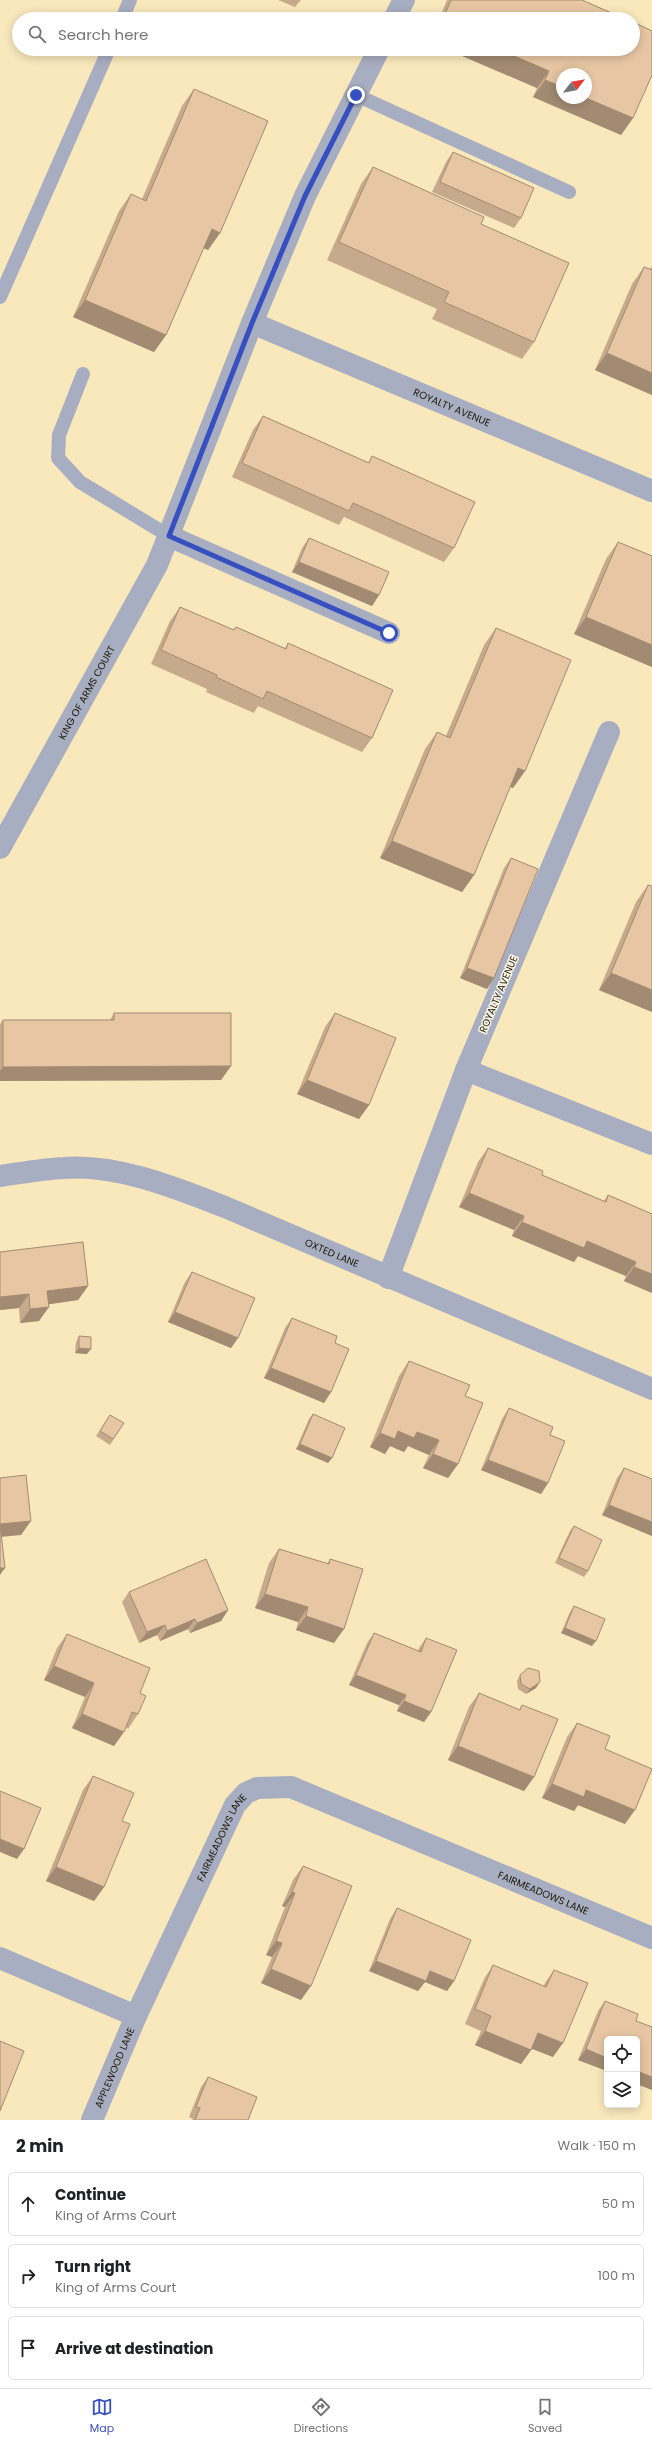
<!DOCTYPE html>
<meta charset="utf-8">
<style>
body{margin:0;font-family:Poppins,sans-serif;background:#f6f6f6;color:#202124}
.controls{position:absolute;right:12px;bottom:12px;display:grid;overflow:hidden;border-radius:6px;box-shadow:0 2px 10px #0003}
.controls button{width:36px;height:36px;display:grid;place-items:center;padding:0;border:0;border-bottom:1px solid #e0e0e0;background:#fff;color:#202124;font:20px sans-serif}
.compass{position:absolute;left:556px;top:68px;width:36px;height:36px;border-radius:50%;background:#fff;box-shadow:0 2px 10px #0003;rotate:59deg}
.stop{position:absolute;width:12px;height:12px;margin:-9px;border:3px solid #364fc1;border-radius:50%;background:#fff}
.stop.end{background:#364fc1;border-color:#fff;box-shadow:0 1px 4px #0008}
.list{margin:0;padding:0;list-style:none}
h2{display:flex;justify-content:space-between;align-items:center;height:52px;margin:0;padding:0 16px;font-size:17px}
h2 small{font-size:13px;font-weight:400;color:#757577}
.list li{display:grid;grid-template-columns:26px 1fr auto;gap:12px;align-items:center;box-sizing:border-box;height:64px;margin:0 8px 8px;padding:0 8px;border:1px solid #e0e0e0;border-radius:6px}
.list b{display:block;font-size:15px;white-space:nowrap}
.list p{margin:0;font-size:13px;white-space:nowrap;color:#757577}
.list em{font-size:13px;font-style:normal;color:#757577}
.icon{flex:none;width:22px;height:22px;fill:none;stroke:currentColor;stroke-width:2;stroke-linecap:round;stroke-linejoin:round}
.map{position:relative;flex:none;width:652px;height:2120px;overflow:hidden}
.search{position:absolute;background:#fff;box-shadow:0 2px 10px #0003;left:12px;right:12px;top:12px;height:44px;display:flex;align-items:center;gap:10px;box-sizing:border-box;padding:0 14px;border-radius:22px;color:#757577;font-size:15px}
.sheet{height:268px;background:#fff}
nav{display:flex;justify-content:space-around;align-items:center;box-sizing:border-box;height:56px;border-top:1px solid #e0e0e0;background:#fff;font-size:11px;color:#757577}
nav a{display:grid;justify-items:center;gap:2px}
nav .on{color:#364fc1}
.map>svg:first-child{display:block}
</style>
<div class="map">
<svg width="652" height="2120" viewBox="0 0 652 2120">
<rect width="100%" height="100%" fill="#f9e8bc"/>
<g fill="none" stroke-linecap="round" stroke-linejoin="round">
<!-- lane -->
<path stroke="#a8aec1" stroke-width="14" d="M122 19 130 0
M356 95 569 192
M0 297 109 49
M83 374 59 435 58 458 80 482 169 536"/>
<!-- street -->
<g stroke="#a8aec1" stroke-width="22">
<path d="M394 19 404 0"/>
<path id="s1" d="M252 323 652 491"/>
<path d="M169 536 389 633"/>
<path d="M609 732 466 1070 652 1144"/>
<path id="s2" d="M0 848 157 565 252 323 305 196 379 49"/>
<path id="s3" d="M0 1176C21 1173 42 1169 64 1168 118 1164 176 1188 225 1207L652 1389"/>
<path d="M388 1278 466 1070"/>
<path d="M0 1958 136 2016"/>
<path id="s4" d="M92 2120 136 2016 235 1805 246 1793 257 1788 291 1787 652 1938"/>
</g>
</g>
<!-- wall -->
<path fill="#c7aa8c" d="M278 0H301L295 7Z
M447 0H582L625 19H439Z
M652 31 633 118 621 135 533 97 537 88 446 49Z
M194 89 220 233 208 250 203 248 166 335 154 352 73 317 119 211 131 194 142 199 182 106Z
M453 152 521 218 514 228 432 192 446 162Z
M373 167 481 224 534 342 522 359 432 319 437 309 327 260 361 184Z
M652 266V395L595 370 632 284 644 267 650 269Z
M263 416 368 463 372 456 454 548 444 562 344 517 339 525 232 477 253 430Z
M309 538 379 595 372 606 292 572 302 548Z
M618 542 652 556V667L574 634 606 559Z
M180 607 233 630 236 627 285 648 288 643 372 738 362 752 258 706 254 713 206 692 207 689 151 664 170 621Z
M496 628 525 771 513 788 510 787 474 875 462 892 380 858 425 749 437 732 446 736 484 645Z
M511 858 494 978 487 989 460 978 504 868Z
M648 885 652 886V1012L599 990 636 902Z
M114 1013 231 1066 221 1080 0 1081V1024L3 1020H110Z
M335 1013 369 1105 359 1119 297 1094 325 1027Z
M488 1148 542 1175 604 1201 608 1195 652 1214V1293L624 1281 626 1276 578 1256 574 1262 512 1236 514 1230 459 1207 478 1162Z
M0 1252 88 1286 78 1300 49 1304 39 1321 20 1323 19 1308 0 1310Z
M192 1272 238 1338 231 1348 168 1322 185 1282Z
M292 1318 335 1343 331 1392 324 1403 264 1378 285 1328Z
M79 1336 87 1354 75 1353 76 1342Z
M409 1361 465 1396 458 1464 448 1478 423 1468 429 1455 408 1446 404 1452 390 1446 385 1454 370 1447 399 1376Z
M509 1408 550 1435 548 1483 541 1494 481 1470 502 1419Z
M313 1414 332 1458 328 1463 296 1449 309 1419Z
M110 1415 124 1423 110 1445 96 1436Z
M624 1468 652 1479V1536L602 1515 617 1478Z
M574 1526 588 1571 584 1577 555 1563 570 1531Z
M279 1549 327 1564 330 1559 334 1643 296 1630 298 1622 255 1608 269 1563Z
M129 1592 228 1610 221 1621 190 1633 188 1629 160 1641 157 1635 139 1643 122 1602Z
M574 1606 592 1646 561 1633 570 1612Z
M374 1633 418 1651 419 1648 426 1638 431 1712 424 1722 397 1711 399 1705 349 1685 367 1643Z
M67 1634 140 1693 138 1714 128 1729 126 1727 114 1746 72 1728 85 1697 44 1680 57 1648Z
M520 1675 536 1688 526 1694 518 1689 517 1681Z
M479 1693 519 1710 522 1705 534 1777 524 1791 448 1760 469 1707Z
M577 1723 605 1749 625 1824 578 1805 574 1811 542 1798 567 1737Z
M93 1776 122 1821 104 1887 94 1901 46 1881 83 1790Z
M303 1866 301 2000 261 1983 272 1957 266 1955 285 1907 282 1906 293 1880Z
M397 1908 454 1981 447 1991 425 1982 418 1991 369 1971 390 1919Z
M493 1965 543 1986 554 1970 553 2057 532 2049 521 2064 475 2045 481 2031 465 2024 484 1979Z
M605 2001 636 2021 652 2027V2090L637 2084V2039H607V2071L578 2060 598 2011Z
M208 2077 248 2120H192L193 2119 189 2117 201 2087Z"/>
<!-- shaded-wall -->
<path fill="#a28b72" d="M446 49H498L549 71 537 88Z
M545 80 562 87V98H586L633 118 621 135 533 97Z
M212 229 220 233 208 250 200 246Z
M85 300 166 335 154 352 73 317Z
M607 353 652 373V395L595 370Z
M299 562 379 595 372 606 292 572Z
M586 617 652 645V667L574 634Z
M518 768 525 771 513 788 506 785Z
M392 841 474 875 462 892 380 858Z
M467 968 494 978 487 989 460 978Z
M611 973 652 990V1012L599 990Z
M231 1066 221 1080 0 1081V1071L3 1067Z
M307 1080 369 1105 359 1119 297 1094Z
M469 1193 524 1216 514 1230 459 1207Z
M522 1222 587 1241 636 1262 626 1276 578 1256 574 1262 512 1236Z
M634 1267 652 1274V1293L624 1281Z
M88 1286 78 1300 37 1306 47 1291Z
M29 1294 19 1308 0 1310V1297Z
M49 1307 39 1321 20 1323 30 1309Z
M175 1312 238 1338 231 1348 168 1322Z
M79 1348 91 1349 87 1354 75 1353Z
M271 1368 331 1392 324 1403 264 1378Z
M398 1431 417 1432 439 1440 429 1455 408 1446 404 1452 390 1446 385 1454 370 1447 380 1433Z
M300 1444 332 1458 328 1463 296 1449Z
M433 1454 458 1464 448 1478 423 1468Z
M488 1460 548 1483 541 1494 481 1470Z
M609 1505 652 1522V1536L602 1515Z
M31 1521 21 1535 0 1537V1524Z
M0 1568H5L0 1575Z
M265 1594 308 1607 298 1622 255 1608Z
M228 1610 221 1621 190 1633 197 1623Z
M306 1616 344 1629 334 1643 296 1630Z
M195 1619 188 1629 160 1641 167 1631Z
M165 1625 157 1635 139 1643 147 1632Z
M565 1628 596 1641 592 1646 561 1633Z
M54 1666 94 1683 85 1697 44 1680Z
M356 1675 406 1695 399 1705 349 1685Z
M540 1682 536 1688 526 1694 530 1689Z
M404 1701 431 1712 424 1722 397 1711Z
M82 1714 124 1732 114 1746 72 1728Z
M458 1746 534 1777 524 1791 448 1760Z
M552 1784 586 1790 635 1810 625 1824 578 1805 574 1811 542 1798Z
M0 1839 24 1849 17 1859 0 1852Z
M56 1867 104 1887 94 1901 46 1881Z
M292 1892 295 1893 285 1907 282 1906Z
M276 1941 282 1943 272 1957 266 1955Z
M376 1961 430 1971 454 1981 447 1991 425 1982 418 1991 369 1971Z
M271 1969 311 1986 301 2000 261 1983Z
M485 2031 531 2050 521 2064 475 2045Z
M538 2033 563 2043 553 2057 528 2047Z
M586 2049 607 2058V2071L578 2060Z
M637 2071 652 2077V2090L637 2084Z"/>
<!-- building -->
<path fill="#e7c6a3" stroke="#a28b72" d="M451 0H582L625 19H443Z
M633 22 652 31V75L633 118 586 98V74H562V87L545 80 549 71 498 49H633Z
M194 89 268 121 220 233 212 229 166 335 85 300 131 194 146 201Z
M453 152 534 188 521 218 440 182Z
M373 167 484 217 481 224 569 263 534 342 444 302 449 292 339 242Z
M644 267 652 270V373L607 353Z
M263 416 369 463 372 456 475 502 454 548 353 503 349 511 242 463Z
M309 538 389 572 379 595 299 562Z
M618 542 652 556V645L586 617Z
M180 607 234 630 236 627 286 649 288 643 393 690 372 738 267 691 263 699 216 677 217 675 161 650Z
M496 628 571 660 525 771 518 768 474 875 392 841 437 732 450 738Z
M511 858 538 869 494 978 467 968Z
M648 885 652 886V990L611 973Z
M114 1013H231V1066L3 1067V1020H114Z
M335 1013 396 1038 369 1105 307 1080Z
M488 1148 543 1171 542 1175 606 1202 608 1195 652 1214V1274L634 1267 636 1262 587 1241 584 1248 522 1222 524 1216 469 1193Z
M83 1242 88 1286 47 1291 49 1307 30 1309 29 1294 0 1297V1252Z
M192 1272 255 1298 238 1338 175 1312Z
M292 1318 337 1336 335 1343 349 1349 331 1392 271 1368Z
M79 1336 91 1337V1349L79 1348Z
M409 1361 470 1385 465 1396 483 1403 458 1464 433 1454 439 1440 417 1432 414 1438 398 1431 395 1439 380 1433Z
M509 1408 553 1427 550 1435 565 1441 548 1483 488 1460Z
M313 1414 345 1428 332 1458 300 1444Z
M110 1415 124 1423 113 1439 100 1431Z
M624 1468 652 1479V1522L609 1505Z
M26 1475 31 1521 0 1524 5 1568H0V1478Z
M574 1526 602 1540 588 1571 559 1558Z
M279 1549 329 1564 330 1559 363 1569 344 1629 306 1616 308 1607 265 1594Z
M206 1559 228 1610 197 1623 195 1619 167 1631 165 1625 147 1632 129 1592Z
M574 1606 605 1619 596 1641 565 1628Z
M374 1633 421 1652 426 1638 457 1650 431 1712 404 1701 406 1695 356 1675Z
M67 1634 150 1668 140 1693 146 1696 138 1714 132 1712 124 1732 82 1714 94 1683 54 1666Z
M528 1668 539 1671 540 1682 530 1689 521 1684 520 1675Z
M479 1693 520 1710 522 1705 558 1719 534 1777 458 1746Z
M577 1723 610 1736 605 1749 652 1769 635 1810 586 1790 584 1797 552 1784Z
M93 1776 134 1793 122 1821 130 1824 104 1887 56 1867Z
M0 1791 41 1808 24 1849 0 1839Z
M303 1866 352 1886 311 1986 271 1969 282 1943 276 1941 295 1893 292 1892Z
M397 1908 471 1940 454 1981 430 1971 426 1981 376 1961Z
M493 1965 546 1987 554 1970 588 1983 563 2043 538 2033 531 2050 485 2031 491 2016 475 2009Z
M605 2001 638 2014 636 2021 652 2027V2077L637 2071V2039H607V2058L586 2049Z
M0 2041 24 2051 0 2111Z
M208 2077 257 2097 248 2120H195L200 2108 196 2107Z"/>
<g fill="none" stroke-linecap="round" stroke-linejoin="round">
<!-- route -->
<path stroke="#364fc1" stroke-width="5" d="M356 95 305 196 252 323 169 536 389 633"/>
</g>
<g text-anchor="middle" stroke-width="3" stroke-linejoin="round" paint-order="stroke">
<!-- street labels -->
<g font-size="10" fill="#1d1707" stroke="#fdf6e5">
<text dy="4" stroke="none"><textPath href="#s1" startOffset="217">ROYALTY AVENUE</textPath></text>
<text dy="4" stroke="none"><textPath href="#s2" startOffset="178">KING OF ARMS COURT</textPath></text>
<text transform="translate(498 994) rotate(-67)" y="4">ROYALTY AVENUE</text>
<text dy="4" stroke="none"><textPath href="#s3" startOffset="348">OXTED LANE</textPath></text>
<text dy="4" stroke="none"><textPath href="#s4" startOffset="311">FAIRMEADOWS LANE</textPath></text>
<text dy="4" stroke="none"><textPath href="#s4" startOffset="682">FAIRMEADOWS LANE</textPath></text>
<text dy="4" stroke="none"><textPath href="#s4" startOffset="57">APPLEWOOD LANE</textPath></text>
</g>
</g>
</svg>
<div class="controls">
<button><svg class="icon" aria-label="locate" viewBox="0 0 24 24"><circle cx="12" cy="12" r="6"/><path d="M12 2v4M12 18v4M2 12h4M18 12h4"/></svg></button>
<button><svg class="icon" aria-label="layers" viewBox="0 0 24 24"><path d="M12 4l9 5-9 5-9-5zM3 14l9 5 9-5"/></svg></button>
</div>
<svg class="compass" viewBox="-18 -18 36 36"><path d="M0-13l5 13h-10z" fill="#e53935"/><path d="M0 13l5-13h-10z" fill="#757577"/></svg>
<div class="stop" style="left:389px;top:633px"></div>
<div class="stop end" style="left:356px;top:95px"></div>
<div class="search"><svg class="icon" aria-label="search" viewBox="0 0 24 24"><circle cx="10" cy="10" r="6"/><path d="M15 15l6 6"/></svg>Search here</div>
</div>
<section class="sheet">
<h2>2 min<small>Walk · 150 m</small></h2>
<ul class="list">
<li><svg class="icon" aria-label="ahead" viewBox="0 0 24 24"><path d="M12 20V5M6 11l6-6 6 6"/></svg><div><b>Continue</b><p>King of Arms Court</p></div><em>50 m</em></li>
<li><svg class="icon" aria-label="right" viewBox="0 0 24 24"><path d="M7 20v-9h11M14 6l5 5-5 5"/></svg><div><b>Turn right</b><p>King of Arms Court</p></div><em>100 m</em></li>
<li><svg class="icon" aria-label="arrive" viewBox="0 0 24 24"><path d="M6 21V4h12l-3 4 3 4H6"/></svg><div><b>Arrive at destination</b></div></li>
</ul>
</section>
<nav>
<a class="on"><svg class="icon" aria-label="map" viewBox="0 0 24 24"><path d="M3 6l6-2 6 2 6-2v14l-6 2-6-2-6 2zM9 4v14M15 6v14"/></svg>Map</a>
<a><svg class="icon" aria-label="directions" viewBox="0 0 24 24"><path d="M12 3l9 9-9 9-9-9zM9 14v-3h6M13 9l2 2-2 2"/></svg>Directions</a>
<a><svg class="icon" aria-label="saved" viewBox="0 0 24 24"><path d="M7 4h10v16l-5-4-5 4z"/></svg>Saved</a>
</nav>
